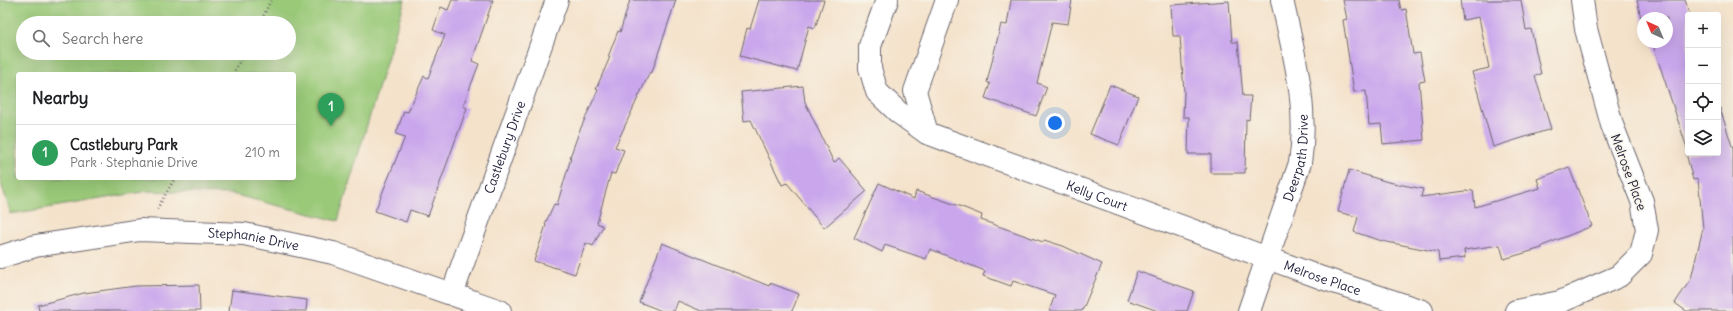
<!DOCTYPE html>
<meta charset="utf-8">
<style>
body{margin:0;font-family:Delius,sans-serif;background:#f6f6f6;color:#202124}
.controls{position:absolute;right:12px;top:12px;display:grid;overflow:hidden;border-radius:4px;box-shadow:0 4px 16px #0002}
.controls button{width:36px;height:36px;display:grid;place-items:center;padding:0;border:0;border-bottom:1px solid #e0e0e0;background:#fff;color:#202124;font:20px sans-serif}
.compass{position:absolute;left:1637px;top:12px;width:36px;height:36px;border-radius:50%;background:#fff;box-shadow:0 4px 16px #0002;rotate:316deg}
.you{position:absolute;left:1055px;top:123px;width:14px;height:14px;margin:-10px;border:3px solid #fff;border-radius:50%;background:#1a73e8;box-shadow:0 0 0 6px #1a73e833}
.badge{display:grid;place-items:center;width:26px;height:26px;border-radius:50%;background:#b5179e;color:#fff;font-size:13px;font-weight:700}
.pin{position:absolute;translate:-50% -33px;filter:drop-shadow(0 1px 2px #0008)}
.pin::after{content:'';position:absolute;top:21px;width:14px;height:12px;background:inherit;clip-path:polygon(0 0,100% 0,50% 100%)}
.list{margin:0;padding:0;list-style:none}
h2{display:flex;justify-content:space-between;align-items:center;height:52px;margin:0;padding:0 16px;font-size:17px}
h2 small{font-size:13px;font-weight:400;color:#757577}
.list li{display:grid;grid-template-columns:26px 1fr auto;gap:12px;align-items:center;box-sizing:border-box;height:56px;padding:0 16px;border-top:1px solid #e0e0e0}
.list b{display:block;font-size:15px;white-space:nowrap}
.list p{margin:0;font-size:13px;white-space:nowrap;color:#757577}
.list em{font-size:13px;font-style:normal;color:#757577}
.icon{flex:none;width:22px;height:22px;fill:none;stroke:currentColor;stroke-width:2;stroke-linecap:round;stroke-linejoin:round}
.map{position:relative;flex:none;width:1733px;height:311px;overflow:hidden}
.search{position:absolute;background:#fff;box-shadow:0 4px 16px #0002;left:16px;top:16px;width:280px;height:44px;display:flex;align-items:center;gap:10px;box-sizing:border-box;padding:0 14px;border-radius:22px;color:#757577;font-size:15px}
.panel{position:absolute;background:#fff;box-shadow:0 4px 16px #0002;left:16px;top:72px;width:280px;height:108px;border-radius:4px}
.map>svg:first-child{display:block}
</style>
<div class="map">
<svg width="1733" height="311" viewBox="0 0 1733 311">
<rect width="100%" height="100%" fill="#f7f3e8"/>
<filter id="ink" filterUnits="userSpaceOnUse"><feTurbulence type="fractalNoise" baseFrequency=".025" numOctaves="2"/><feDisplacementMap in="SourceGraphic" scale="8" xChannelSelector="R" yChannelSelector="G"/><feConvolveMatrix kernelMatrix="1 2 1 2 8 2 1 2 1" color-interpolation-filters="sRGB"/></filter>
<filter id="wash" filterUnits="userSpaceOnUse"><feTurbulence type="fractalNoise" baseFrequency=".012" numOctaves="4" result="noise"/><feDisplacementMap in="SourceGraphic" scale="16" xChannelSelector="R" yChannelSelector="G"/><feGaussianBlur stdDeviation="0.9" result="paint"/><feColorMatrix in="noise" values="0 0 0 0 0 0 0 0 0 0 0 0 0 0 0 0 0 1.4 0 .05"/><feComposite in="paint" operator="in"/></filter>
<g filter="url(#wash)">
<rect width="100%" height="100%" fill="#f4e2ca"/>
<!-- green -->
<path fill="#9ac978" stroke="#5e765a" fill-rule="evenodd" d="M0 0H405L338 221 232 194 148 191 11 214 0 180ZM23 23H289V53H23ZM18 74H294V178H18Z"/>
<g id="blocks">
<!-- building -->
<path fill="#caa7ec" d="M452 0H493L472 61 479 64 463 106 467 108 428 216 410 210 406 222 375 211 405 137 396 134 404 111 408 112 424 76 428 78 445 35 433 30 441 7 448 10Z
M630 0H676L652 72H650L615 147 624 150 615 174 611 173 597 223 603 226 593 246 586 243 575 274 534 261 546 225 545 224 554 204 557 205 571 158 570 157 579 132 598 90 596 89 610 57H608L618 31 620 32Z
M759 0H824L815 28 809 26 797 71 740 56 747 28 750 29Z
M1011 0H1072L1068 24 1052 22 1037 83 1047 87 1036 116 985 98 990 84 987 82 1001 24 1007 25Z
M1343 0H1399L1401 10 1406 9 1413 54 1420 53 1425 81 1419 82 1424 140 1383 144 1381 124 1369 125 1366 91 1354 92 1343 20 1347 19Z
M1460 0H1521L1526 30 1531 29 1541 74 1535 76 1551 129 1493 147 1472 72 1489 68 1479 17 1463 20Z
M1637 0H1685L1690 15H1688V151L1652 42H1667V18H1643L1642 23Z
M1229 1 1232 42H1238L1243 96H1251L1249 120 1246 119 1245 173H1211V154H1188L1189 117H1183L1184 92 1180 36H1173L1171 5Z
M1110 85 1138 96 1119 145 1090 134Z
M803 86 805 102 834 163 839 158 867 191 824 228 787 183 782 185 751 120 744 121 741 92Z
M1718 102 1733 149V311H1686L1675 303 1691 279 1703 228 1698 179 1693 180 1686 153H1718Z
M1569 167 1592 226 1542 246V248L1504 259 1500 245 1464 250 1465 258 1439 261 1438 252 1382 241 1354 232 1358 217 1338 212 1349 170 1388 182 1423 189 1421 197 1473 190 1475 207 1540 188 1537 179Z
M879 183 914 199 916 191 962 207 982 215 981 220 1043 242 1044 240 1063 246 1102 264 1082 311H1049L1055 295 1013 281 1011 286 983 276 985 271 930 249 926 259 885 245 882 252 854 238Z
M662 243 769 286 770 283 799 294 792 311H701L678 301 674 311H662L639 302Z
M1137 271 1194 291 1187 311H1158L1127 300Z
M199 285 200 311H39L38 305 84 293 136 286Z
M232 290 307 300 306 311H229Z"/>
</g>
</g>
<g filter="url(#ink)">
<use href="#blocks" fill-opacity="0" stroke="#6c656d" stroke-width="1"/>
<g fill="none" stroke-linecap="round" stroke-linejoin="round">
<defs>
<g id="street">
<path id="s1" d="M887 0 870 46V68L877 92 898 112 927 133 1322 278 1422 311"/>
<path d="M927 133 915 91 947 0"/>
<path id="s2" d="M0 257 35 246 140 230 244 234 333 253 500 311"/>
<path id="s3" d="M452 294 557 0"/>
<path id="s4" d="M1249 311 1300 163C1309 107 1294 55 1282 0"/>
<path d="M1516 311 1560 302 1619 276 1641 254 1647 230 1642 201 1612 125 1586 29 1582 0"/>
</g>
</defs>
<!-- street casing -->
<use href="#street" stroke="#6c656d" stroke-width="24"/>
<!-- path -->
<path stroke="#6c656d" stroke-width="2.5" stroke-dasharray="1 3" stroke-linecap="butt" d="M260 23 271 0
M233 74 244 53
M157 209 175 178"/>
<!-- street -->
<use href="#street" stroke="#fff" stroke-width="22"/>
</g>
</g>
<g text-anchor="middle" stroke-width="3" stroke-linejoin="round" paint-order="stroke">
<!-- street labels -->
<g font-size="13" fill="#22223b" stroke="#f7f3e8">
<text dy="5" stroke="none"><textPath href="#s3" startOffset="156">Castlebury Drive</textPath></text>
<text dy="5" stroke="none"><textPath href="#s4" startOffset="161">Deerpath Drive</textPath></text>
<text transform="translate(1629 172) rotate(70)" y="5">Melrose Place</text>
<text dy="5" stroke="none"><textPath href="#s1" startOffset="342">Kelly Court</textPath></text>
<text dy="5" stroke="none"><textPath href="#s2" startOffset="257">Stephanie Drive</textPath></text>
<text dy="5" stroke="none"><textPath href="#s1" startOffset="582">Melrose Place</textPath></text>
</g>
</g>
</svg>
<div class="controls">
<button>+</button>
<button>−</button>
<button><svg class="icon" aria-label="locate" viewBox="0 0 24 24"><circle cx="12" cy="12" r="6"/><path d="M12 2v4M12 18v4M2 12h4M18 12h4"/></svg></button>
<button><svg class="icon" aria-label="layers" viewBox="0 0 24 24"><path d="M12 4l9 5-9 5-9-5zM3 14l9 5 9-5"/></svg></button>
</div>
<svg class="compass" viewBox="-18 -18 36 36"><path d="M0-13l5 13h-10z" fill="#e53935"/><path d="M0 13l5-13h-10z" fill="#757577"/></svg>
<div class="you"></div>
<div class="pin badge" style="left:331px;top:126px;background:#2e9e5b">1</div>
<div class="search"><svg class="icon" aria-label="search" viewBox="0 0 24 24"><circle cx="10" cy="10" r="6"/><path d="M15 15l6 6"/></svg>Search here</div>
<section class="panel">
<h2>Nearby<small></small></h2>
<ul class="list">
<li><span class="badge" style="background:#2e9e5b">1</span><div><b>Castlebury Park</b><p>Park · Stephanie Drive</p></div><em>210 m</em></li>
</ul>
</section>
</div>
